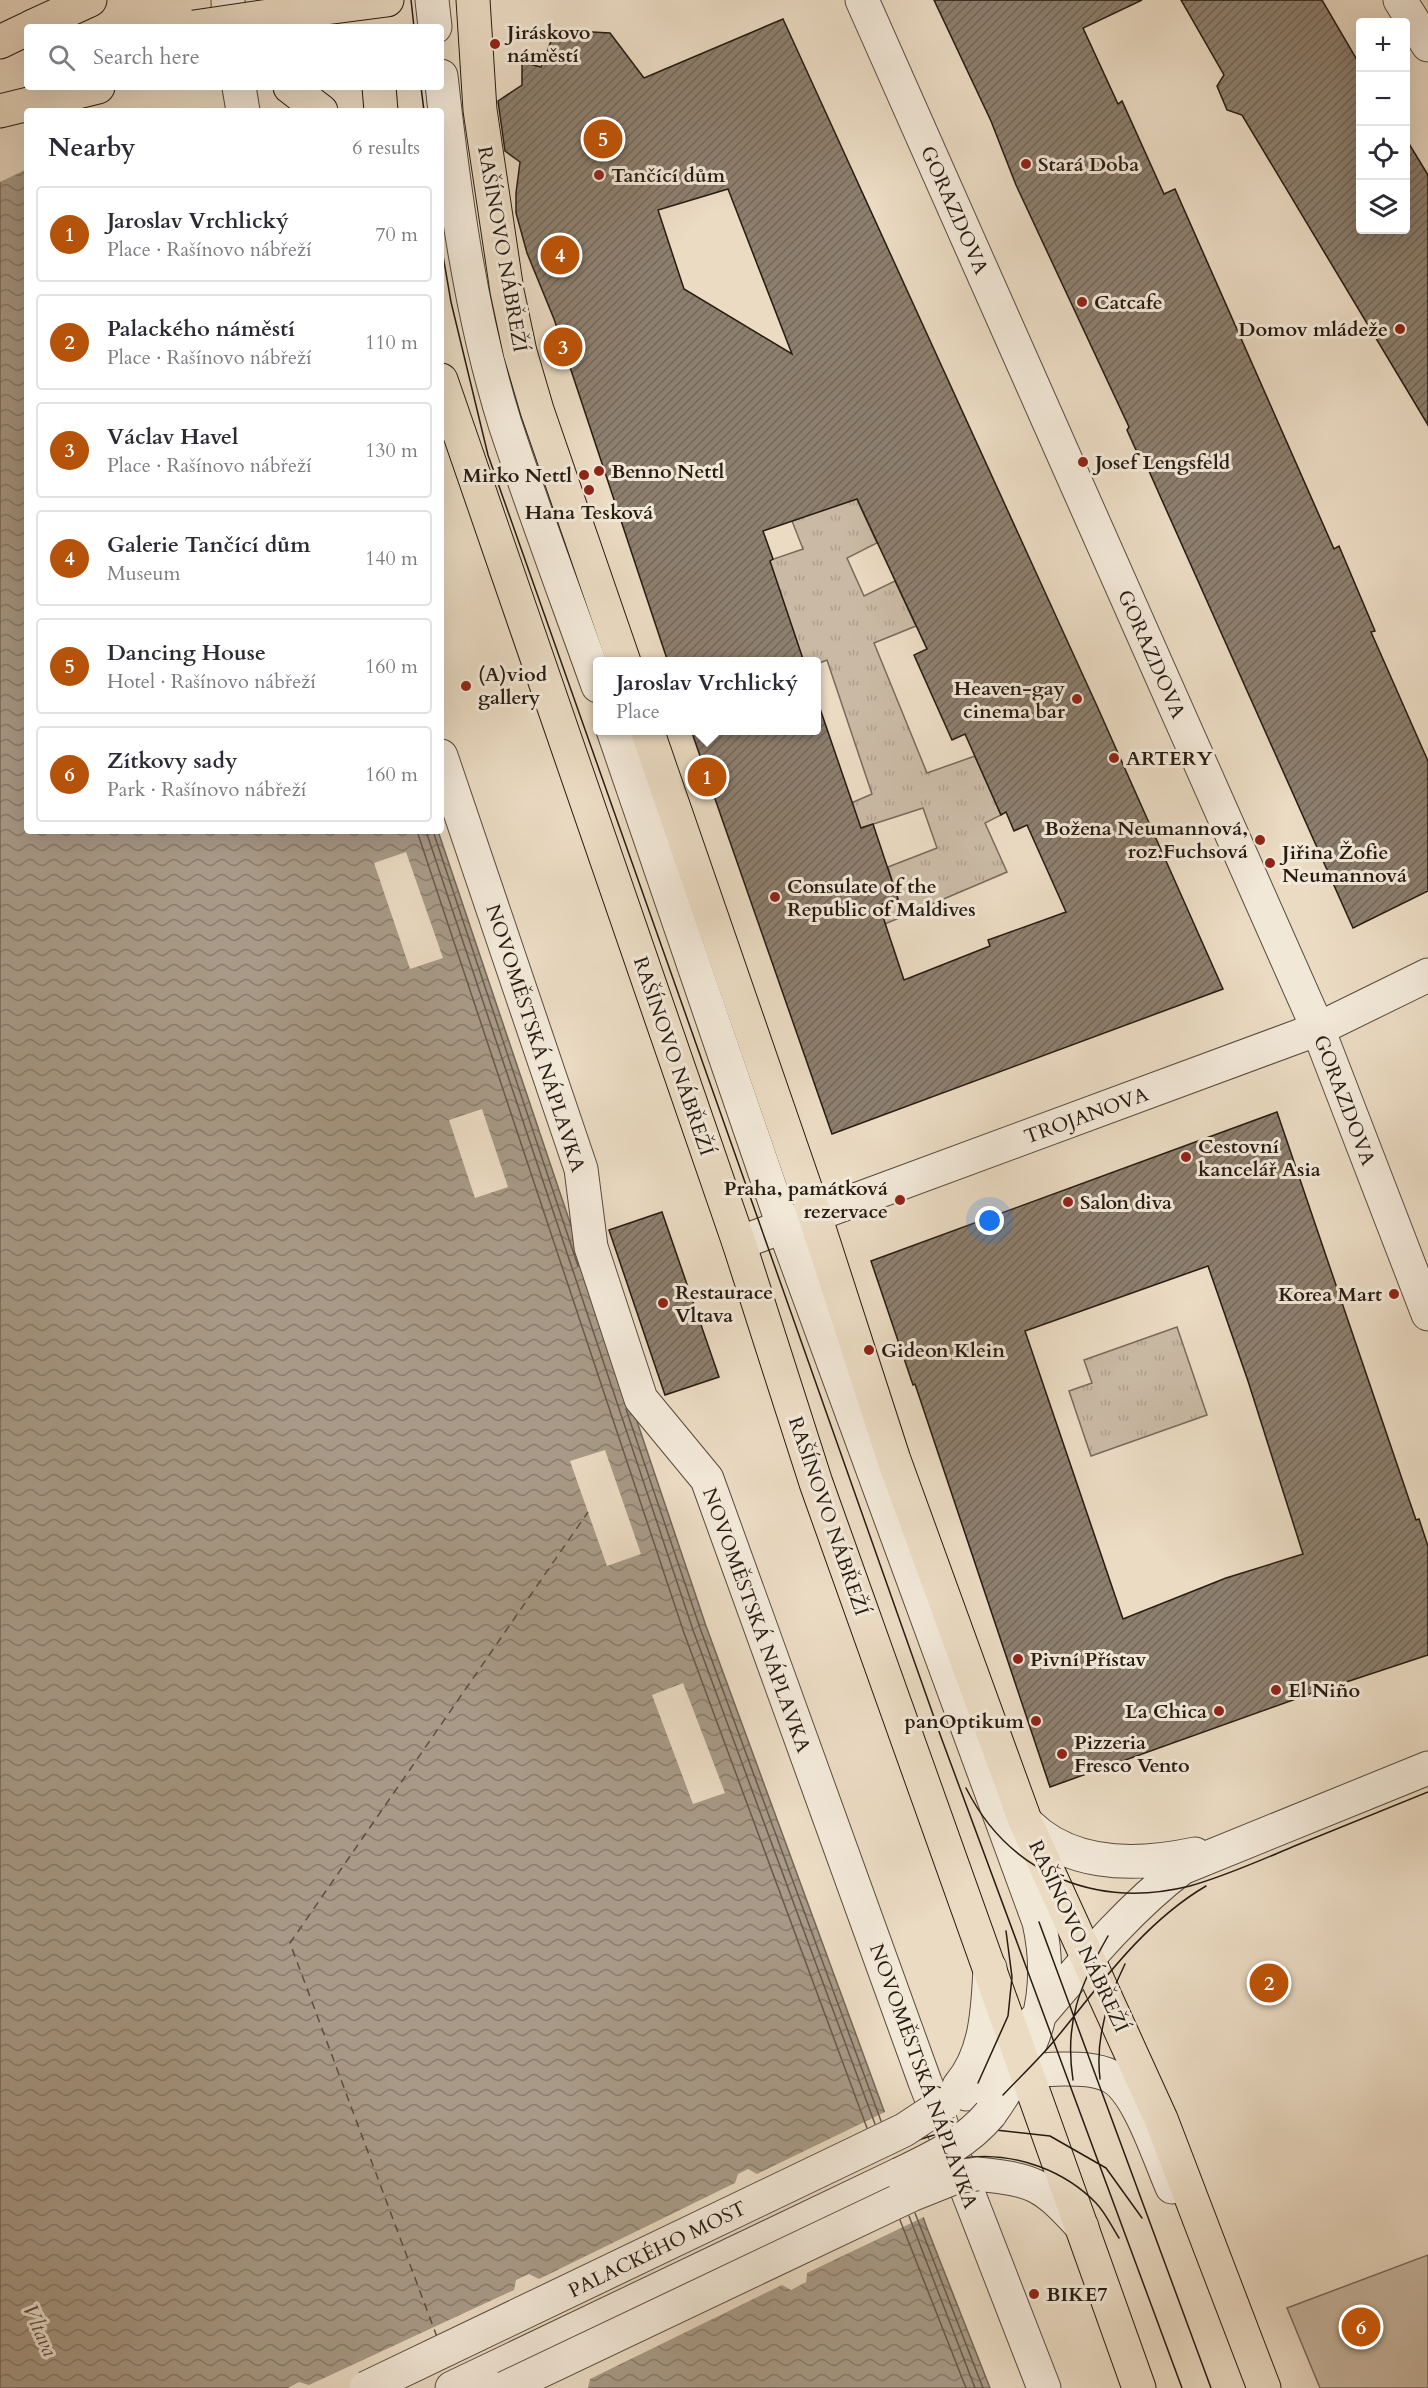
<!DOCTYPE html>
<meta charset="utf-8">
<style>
body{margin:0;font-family:Cardo,serif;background:#f2f2f3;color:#2b2b33}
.controls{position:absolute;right:18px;top:18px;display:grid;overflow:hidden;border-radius:6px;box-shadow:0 6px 24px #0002}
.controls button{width:54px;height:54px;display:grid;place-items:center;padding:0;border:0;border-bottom:2px solid #e1e1e2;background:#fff;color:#2b2b33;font:30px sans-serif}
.you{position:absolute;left:990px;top:1221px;width:21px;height:21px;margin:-15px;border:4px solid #fff;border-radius:50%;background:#1a73e8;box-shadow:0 0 0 9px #1a73e833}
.badge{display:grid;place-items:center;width:39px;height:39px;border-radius:50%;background:#b45309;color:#fff;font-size:20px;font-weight:700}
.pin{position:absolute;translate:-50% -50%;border:3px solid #fff;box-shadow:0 2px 6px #0006}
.popup{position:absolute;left:593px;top:657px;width:228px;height:78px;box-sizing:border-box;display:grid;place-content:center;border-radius:6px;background:#fff;filter:drop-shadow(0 2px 4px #0005);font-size:20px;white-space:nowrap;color:#7c7c81}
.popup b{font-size:22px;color:#2b2b33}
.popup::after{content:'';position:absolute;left:50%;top:100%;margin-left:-12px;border:12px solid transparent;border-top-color:#fff}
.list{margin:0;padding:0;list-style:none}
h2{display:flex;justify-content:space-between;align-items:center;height:78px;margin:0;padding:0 24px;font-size:26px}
h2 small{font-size:20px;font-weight:400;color:#7c7c81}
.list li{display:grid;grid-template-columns:39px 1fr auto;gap:18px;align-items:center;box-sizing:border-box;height:96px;margin:0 12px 12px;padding:0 12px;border:2px solid #e1e1e2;border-radius:6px}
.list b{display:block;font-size:22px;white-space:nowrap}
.list p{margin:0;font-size:20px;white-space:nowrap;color:#7c7c81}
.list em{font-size:20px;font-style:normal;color:#7c7c81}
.icon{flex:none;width:33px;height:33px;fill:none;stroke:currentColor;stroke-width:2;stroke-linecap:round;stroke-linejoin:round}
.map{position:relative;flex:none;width:1428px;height:2388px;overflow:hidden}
.search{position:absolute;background:#fff;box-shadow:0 6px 24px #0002;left:24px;top:24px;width:420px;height:66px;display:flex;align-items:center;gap:15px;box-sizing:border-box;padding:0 21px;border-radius:6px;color:#7c7c81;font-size:22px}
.panel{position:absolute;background:#fff;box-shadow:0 6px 24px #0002;left:24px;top:108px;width:420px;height:726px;border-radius:6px}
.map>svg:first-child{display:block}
</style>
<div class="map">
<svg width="1428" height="2388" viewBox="0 0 1428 2388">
<defs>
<pattern id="grass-tufts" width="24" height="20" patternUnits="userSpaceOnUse" patternTransform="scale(1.5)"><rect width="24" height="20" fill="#cabaa5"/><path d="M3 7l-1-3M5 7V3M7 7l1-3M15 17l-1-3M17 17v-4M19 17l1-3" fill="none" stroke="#ae9f8d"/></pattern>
<pattern id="water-waves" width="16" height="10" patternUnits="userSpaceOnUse" patternTransform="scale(1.5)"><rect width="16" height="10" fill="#a89a87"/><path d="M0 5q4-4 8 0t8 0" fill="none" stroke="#897d6d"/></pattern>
<pattern id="building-hatch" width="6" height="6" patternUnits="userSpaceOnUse" patternTransform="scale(1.5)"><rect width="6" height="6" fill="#8d7f6e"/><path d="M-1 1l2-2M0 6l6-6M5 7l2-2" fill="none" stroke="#736759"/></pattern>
</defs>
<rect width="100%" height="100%" fill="#ebdbc3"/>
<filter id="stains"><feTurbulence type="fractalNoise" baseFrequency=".00333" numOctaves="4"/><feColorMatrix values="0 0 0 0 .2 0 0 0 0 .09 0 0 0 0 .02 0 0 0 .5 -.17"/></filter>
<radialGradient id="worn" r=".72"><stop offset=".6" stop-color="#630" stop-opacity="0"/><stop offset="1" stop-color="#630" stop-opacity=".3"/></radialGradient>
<!-- grass -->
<path fill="url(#grass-tufts)" stroke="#786a5c" stroke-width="1.5" d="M855 495 877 543 847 558 864 596 895 581 916 626 874 643 927 773 975 756 1001 815 985 823 1007 872 885 924 879 905 898 899 888 867 937 848 923 808 858 829 849 804 872 794 827 660 817 664 816 662 799 661 756 565 803 549 792 521Z
M1177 1327 1207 1415 1091 1456 1069 1391 1092 1383 1084 1360Z"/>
<!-- park -->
<path fill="#cabaa5" stroke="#786a5c" stroke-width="1.5" d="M1428 2255V2388H1320L1287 2308Z"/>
<!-- water -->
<path fill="url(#water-waves)" stroke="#746758" stroke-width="1.5" d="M0 0 27 27V831H438L706 1626 927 2228 990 2388H0Z"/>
<!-- pier -->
<path fill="#ebdbc3" d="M0 0H201L204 27H27V87H210L213 111H27V169L0 182Z
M406 852 443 958 410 969 374 863Z
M482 1109 508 1187 475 1198 449 1120Z
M605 1450 641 1554 607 1566 570 1461Z
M683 1683 725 1793 693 1804 652 1695Z
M887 2111 926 2216 807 2273 806 2282 791 2290 782 2285 590 2379 588 2388H288L299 2382 309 2385 514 2290 516 2280 529 2274 539 2279 735 2183 738 2174 748 2169 757 2174Z"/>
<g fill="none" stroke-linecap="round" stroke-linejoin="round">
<!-- shore -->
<path stroke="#685a4c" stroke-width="1.5" d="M417 831 684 1633 867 2128
M426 831 693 1630 875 2124
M433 831 578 1266
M626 1409 700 1628 881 2121
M915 2213 983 2388
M909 2216 975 2388
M900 2220 966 2388"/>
<!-- ferry -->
<path stroke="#5b4e41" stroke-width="1.5" stroke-dasharray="8 6" stroke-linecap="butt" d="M437 2337 290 1943 588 1512"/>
</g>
<!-- building -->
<path fill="url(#building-hatch)" stroke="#271b12" stroke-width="1.5" fill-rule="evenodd" d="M934 0H1142L1083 28 1118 104 1122 101 1164 194 1175 189 1334 549 1339 546 1375 631 1371 632 1428 761V891L1353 928 1140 451 1136 450 1127 430 1129 427 1016 185 991 121Z
M1181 0H1322L1360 65V230H1406V142H1408L1428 175V425L1242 115 1227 110 1217 86 1224 75Z
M783 19 1097 706 1223 989 832 1134 691 730H816V697L861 828 873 824 898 899 879 905 904 980 990 946 988 940 1066 912 1027 825 1014 831 1006 812 1001 815 965 734 952 740 914 655 927 649 857 499 763 531 773 559 770 561 804 662H668L554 319 527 253 516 213V193L520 162 505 151 498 101 522 85V62L541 67 551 41 575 31 610 33 644 78ZM728 189 792 354 684 289 658 210Z
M1277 1112 1416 1520 1419 1519 1428 1546V1655L1307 1695 1050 1787 915 1384 913 1385 871 1261ZM1208 1266 1248 1381 1303 1554 1226 1578 1123 1619 1025 1331Z
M662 1212 719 1377 665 1395 609 1230Z"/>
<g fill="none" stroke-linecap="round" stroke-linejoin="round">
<defs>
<path id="minor" d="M228 0 229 27
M432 0 435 27
M862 0 1318 1029 1428 1314
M1400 0 1428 45
M441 76C454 192 470 312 505 424 534 512 567 599 598 686
M239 87 243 111
M613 730 784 1228 1039 1922C1056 1998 1034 2052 990 2114
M441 756 581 1169 591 1247 641 1399 707 1479 925 2082 1044 2388
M739 1243 1318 1029 1428 975
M1018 1813C1061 1868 1134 1867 1195 1854
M1001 2079C1023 2071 1042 2069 1064 2069 1079 2069 1096 2069 1110 2076 1138 2089 1159 2158 1172 2187
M959 2086C987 2054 988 2007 990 1968
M966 2094C1042 2022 1098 1932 1182 1868L1428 1768
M977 2174C1035 2180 1043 2184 1082 2227
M452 2388 900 2174"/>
<path id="major" d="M473 0 480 110 507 291 520 352 537 410 624 662
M310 10 387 0
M31 27 90 0
M0 42 27 29
M290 87 321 111
M379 87 381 111
M0 111 98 87
M441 380 739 1243 816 1483 1139 2388
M647 730 815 1216 894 1460 1026 1823 1161 2119 1264 2388"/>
</defs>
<!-- minor casing -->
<use href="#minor" stroke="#584b3e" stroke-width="35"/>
<!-- major casing -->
<use href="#major" stroke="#271b12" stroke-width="35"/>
<!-- minor -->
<use href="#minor" stroke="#f2e8d8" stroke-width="33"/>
<!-- major -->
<use href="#major" stroke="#ebdbc3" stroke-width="33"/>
<!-- tram -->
<path stroke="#271b12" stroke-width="1.5" d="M411 0 414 27
M421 87 424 111
M441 244 451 302 488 455 941 1737 1182 2388
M966 1788C1010 1875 1097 1909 1190 1886 1226 1876 1261 1860 1297 1845 1340 1828 1384 1810 1428 1792
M1039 1922 1211 2388
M1100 2079C1095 2038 1107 2000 1125 1964
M1073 2080C1064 2022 1080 1985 1108 1936
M978 2083 1008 2016 1012 1977 1006 1931
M1003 2095C1020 2077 1038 2060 1054 2041 1099 1986 1143 1923 1206 1886
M890 2149 934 2135 978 2128 1050 2136 1106 2168 1142 2218
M900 2174C924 2169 947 2159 972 2157 1017 2153 1065 2171 1096 2203 1105 2212 1112 2227 1119 2238"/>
<defs>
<path id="minor-bridge" d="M900 2174C933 2158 966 2143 990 2114
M366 2388 904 2130 945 2103
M505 2388 911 2195 956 2177 977 2174"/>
<path id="major-bridge" d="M194 27 310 10"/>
</defs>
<!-- minor-bridge casing -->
<use href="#minor-bridge" stroke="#584b3e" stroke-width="35" stroke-linecap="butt"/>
<!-- major-bridge casing -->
<use href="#major-bridge" stroke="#271b12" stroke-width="35" stroke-linecap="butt"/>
<!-- minor-bridge -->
<use href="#minor-bridge" stroke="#f2e8d8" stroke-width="33"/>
<!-- major-bridge -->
<use href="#major-bridge" stroke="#ebdbc3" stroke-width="33"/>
</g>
<!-- markers -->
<g fill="#8f2418" stroke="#f2e8d8" stroke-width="2">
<circle cx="495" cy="44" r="6"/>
<circle cx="1026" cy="164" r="6"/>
<circle cx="599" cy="175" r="6"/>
<circle cx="1082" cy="302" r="6"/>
<circle cx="1400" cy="329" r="6"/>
<circle cx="1083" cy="462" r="6"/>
<circle cx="599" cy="471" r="6"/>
<circle cx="584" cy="475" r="6"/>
<circle cx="589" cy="490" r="6"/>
<circle cx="466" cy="686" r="6"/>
<circle cx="1077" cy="699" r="6"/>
<circle cx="1114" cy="758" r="6"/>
<circle cx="1260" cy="840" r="6"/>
<circle cx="1270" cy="863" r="6"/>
<circle cx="775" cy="897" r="6"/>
<circle cx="1186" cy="1157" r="6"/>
<circle cx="900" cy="1200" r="6"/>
<circle cx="1068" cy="1202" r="6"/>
<circle cx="1394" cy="1294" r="6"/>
<circle cx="663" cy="1303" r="6"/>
<circle cx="869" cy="1350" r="6"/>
<circle cx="1018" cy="1659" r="6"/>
<circle cx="1276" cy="1690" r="6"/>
<circle cx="1219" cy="1711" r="6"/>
<circle cx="1036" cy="1721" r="6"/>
<circle cx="1062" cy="1754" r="6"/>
<circle cx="1034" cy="2294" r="6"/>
</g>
<g text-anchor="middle" stroke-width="6" stroke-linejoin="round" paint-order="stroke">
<!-- poi labels -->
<g font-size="20" font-weight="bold" fill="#271b12" stroke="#f2e8d8" text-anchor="start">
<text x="507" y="39">Jiráskovo<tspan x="507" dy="23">náměstí</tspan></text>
<text x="1038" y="171">Stará Doba</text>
<text x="611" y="182">Tančící dům</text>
<text x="1094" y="309">Catcafe</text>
<text x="1388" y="336" text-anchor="end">Domov mládeže</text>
<text x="1095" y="469">Josef Lengsfeld</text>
<text x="611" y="478">Benno Nettl</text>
<text x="572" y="482" text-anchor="end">Mirko Nettl</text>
<text x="589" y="519" text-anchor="middle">Hana Tesková</text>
<text x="478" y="681">(A)viod<tspan x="478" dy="23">gallery</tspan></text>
<text x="1065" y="695" text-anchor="end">Heaven-gay<tspan x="1065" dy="23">cinema bar</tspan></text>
<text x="1126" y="765">ARTERY</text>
<text x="1248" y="835" text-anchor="end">Božena Neumannová,<tspan x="1248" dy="23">roz.Fuchsová</tspan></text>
<text x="1282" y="859">Jiřina Žofie<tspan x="1282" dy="23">Neumannová</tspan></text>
<text x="787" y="893">Consulate of the<tspan x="787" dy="23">Republic of Maldives</tspan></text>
<text x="1198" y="1153">Cestovní<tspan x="1198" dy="23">kancelář Asia</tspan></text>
<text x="888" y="1195" text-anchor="end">Praha, památková<tspan x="888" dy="23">rezervace</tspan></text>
<text x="1080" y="1209">Salon diva</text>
<text x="675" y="1299">Restaurace<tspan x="675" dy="23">Vltava</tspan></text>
<text x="1382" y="1301" text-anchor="end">Korea Mart</text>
<text x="881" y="1357">Gideon Klein</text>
<text x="1030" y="1666">Pivní Přístav</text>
<text x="1288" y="1697">El Niño</text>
<text x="1207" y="1718" text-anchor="end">La Chica</text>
<text x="1024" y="1728" text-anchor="end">panOptikum</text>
<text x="1074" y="1749">Pizzeria<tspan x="1074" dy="23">Fresco Vento</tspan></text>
<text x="1046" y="2301">BIKE7</text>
</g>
<!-- street labels -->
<g font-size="20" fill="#271b12" stroke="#f2e8d8">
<text transform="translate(955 210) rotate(66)" y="7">GORAZDOVA</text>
<text transform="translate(503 249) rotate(80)" y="7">RAŠÍNOVO NÁBŘEŽÍ</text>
<text transform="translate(1152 654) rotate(66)" y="7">GORAZDOVA</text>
<text transform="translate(536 1038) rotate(72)" y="7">NOVOMĚSTSKÁ NÁPLAVKA</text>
<text transform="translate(674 1056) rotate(71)" y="7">RAŠÍNOVO NÁBŘEŽÍ</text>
<text transform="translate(1345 1100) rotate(69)" y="7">GORAZDOVA</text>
<text transform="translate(1086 1115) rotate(-20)" y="7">TROJANOVA</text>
<text transform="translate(829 1516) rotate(71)" y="7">RAŠÍNOVO NÁBŘEŽÍ</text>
<text transform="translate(757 1620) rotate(70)" y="7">NOVOMĚSTSKÁ NÁPLAVKA</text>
<text transform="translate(1079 1936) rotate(65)" y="7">RAŠÍNOVO NÁBŘEŽÍ</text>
<text transform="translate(924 2076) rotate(70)" y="7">NOVOMĚSTSKÁ NÁPLAVKA</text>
<text transform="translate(657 2249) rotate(-26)" y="7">PALACKÉHO MOST</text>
</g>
<!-- water labels -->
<g font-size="21" font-style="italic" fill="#5b4e41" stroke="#f2e8d8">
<text transform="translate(40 2330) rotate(66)" y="7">Vltava</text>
</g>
</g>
<rect width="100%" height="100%" filter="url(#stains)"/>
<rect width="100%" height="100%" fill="url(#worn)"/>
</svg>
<div class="controls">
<button>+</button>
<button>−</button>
<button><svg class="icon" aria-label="locate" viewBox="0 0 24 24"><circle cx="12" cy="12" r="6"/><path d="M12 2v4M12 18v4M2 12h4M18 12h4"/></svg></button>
<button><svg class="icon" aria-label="layers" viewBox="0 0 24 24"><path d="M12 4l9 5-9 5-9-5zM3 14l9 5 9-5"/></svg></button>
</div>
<div class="you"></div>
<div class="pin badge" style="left:707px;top:777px">1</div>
<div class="popup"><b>Jaroslav Vrchlický</b>Place</div>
<div class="pin badge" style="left:1269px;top:1983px">2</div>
<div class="pin badge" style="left:563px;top:347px">3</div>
<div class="pin badge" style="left:560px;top:255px">4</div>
<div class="pin badge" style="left:603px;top:139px">5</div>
<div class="pin badge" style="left:1361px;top:2327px">6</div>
<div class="search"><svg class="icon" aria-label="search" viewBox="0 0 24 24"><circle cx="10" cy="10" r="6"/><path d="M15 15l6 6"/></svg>Search here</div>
<section class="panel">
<h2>Nearby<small>6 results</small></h2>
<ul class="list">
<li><span class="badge">1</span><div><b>Jaroslav Vrchlický</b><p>Place · Rašínovo nábřeží</p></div><em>70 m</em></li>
<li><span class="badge">2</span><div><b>Palackého náměstí</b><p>Place · Rašínovo nábřeží</p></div><em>110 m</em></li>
<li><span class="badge">3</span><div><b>Václav Havel</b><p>Place · Rašínovo nábřeží</p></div><em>130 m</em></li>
<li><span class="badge">4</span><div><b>Galerie Tančící dům</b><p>Museum</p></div><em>140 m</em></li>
<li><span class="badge">5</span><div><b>Dancing House</b><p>Hotel · Rašínovo nábřeží</p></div><em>160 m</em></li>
<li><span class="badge">6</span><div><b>Zítkovy sady</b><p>Park · Rašínovo nábřeží</p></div><em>160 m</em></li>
</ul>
</section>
</div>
